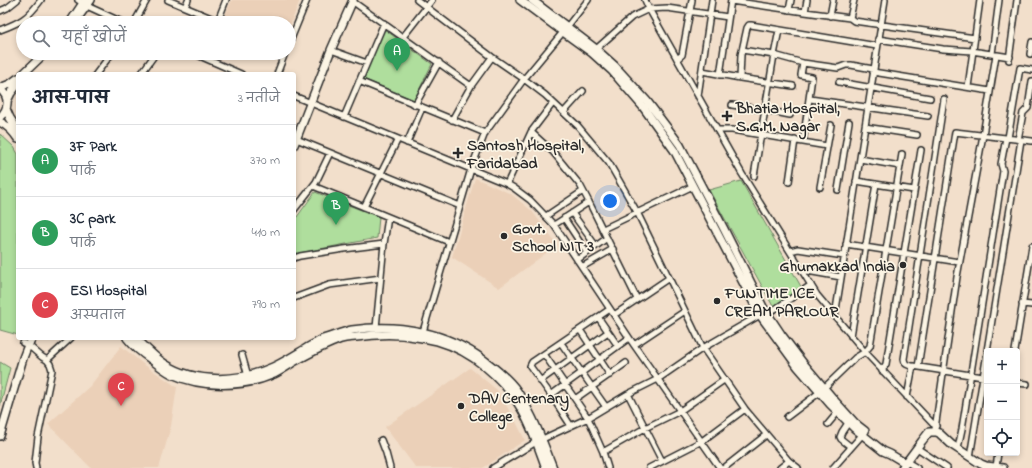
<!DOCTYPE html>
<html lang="hi">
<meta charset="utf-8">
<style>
body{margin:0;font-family:"Indie Flower","Playpen Sans Deva",sans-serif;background:#f6f6f7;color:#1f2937}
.controls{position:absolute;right:12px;bottom:12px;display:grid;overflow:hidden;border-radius:4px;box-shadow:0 2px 6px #0003}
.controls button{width:36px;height:36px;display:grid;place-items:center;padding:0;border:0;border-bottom:1px solid #e0e1e3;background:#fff;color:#1f2937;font:20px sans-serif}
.you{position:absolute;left:610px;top:201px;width:14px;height:14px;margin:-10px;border:3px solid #fff;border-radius:50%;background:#1a73e8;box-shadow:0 0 0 6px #1a73e833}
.badge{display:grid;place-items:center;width:26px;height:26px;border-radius:50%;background:#2b2b2b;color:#fff;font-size:13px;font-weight:700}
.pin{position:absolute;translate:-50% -33px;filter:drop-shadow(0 1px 2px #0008)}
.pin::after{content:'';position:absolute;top:21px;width:14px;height:12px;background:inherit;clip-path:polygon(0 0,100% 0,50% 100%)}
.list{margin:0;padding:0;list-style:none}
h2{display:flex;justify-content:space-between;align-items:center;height:52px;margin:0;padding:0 16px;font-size:17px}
h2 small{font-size:13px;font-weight:400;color:#747a83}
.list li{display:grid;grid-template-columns:26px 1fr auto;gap:12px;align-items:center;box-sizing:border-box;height:72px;padding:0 16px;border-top:1px solid #e0e1e3}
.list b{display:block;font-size:15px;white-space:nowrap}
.list p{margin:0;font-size:13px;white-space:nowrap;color:#747a83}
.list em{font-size:13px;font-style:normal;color:#747a83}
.icon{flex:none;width:22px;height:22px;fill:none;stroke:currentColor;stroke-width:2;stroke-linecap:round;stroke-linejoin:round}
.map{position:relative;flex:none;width:1032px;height:468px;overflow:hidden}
.search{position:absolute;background:#fff;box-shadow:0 2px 6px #0003;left:16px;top:16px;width:280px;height:44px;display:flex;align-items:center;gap:10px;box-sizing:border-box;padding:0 14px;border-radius:22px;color:#747a83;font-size:15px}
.panel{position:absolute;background:#fff;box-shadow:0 2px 6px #0003;left:16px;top:72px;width:280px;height:268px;border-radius:4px}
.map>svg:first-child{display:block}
</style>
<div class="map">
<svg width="1032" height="468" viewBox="0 0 1032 468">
<rect width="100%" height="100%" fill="#f2dfcb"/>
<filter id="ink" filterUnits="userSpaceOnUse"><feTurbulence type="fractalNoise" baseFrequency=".025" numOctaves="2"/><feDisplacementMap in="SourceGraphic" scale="8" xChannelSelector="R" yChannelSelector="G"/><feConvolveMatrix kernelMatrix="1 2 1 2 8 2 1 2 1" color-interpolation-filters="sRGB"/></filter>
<g filter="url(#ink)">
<!-- built -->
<path fill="#ebd0b8" d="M232 0H300L289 28V23H231L223 19Z
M475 178 511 194 532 211 557 245 499 288 452 257Z
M121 346 143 364 177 387 171 426 160 465 159 468H91L48 424 90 386Z
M470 368 497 390 516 422 525 440 483 468H416L385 427Z"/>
<!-- green -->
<path fill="#afde9d" stroke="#6d8464" d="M384 29 432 64 414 100 363 79Z
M0 134 14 147 18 154V335L0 330Z
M741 181 803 290 774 308 709 190Z
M315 192 379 217 377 238 294 254V221Z
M0 362 10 368 0 406Z"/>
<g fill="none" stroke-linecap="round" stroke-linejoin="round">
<defs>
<path id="street" d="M78 0 87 6 124 23
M168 0 223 23
M417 0 492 57 524 79 545 95 578 126 609 163 637 212 703 348 745 409 789 461 798 468
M645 0 649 9 742 174 817 295 865 352 933 424 936 426
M352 1 471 86
M731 1 805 12 850 18 854 21 975 38
M185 7 188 0
M789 10 791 0
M0 11 7 8 17 0
M805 12 807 0
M830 16 833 0
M850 18 854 0
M134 23 147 0
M217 23 226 0
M0 30C21 22 27 19 41 0
M403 37 432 0
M878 39 943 49 972 51 1010 57
M289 44 307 0
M331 50 367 63
M595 50 632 17 649 9 667 8 728 17
M742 50 774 55 803 63 838 68 846 65H851L873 69
M193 53 241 74
M992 54 999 0
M1030 54 1032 42
M677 59 682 55 692 0
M1009 60 1017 0
M803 63 801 75 812 77 803 142
M702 71 740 78 741 55 747 28 749 25H751L877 46
M873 72 990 91
M96 74 112 53
M141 74 156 53
M277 74 285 53
M720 75 731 0
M740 78 793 86
M359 81 485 133
M839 82 930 98
M968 87 980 0
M294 96 507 184 514 188 530 200 554 225 634 345 720 468
M698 96 712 0
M810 99 928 116
M944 99 904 359C905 365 907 365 913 366L983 377
M415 105 439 62
M732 105 765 110 790 115
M564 112 583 91
M344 117 384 23
M452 120 471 86 492 57
M865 127 917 135
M718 130H732L827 146
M531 132 553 152 580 185 589 202 637 299
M294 138 460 206
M1008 138 1020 68 1032 70
M1018 140 1023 113 1028 108 1032 81
M407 143 422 108
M860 159 900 166
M754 176 774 55 779 30
M856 181 914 190
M789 182 795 140
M507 184 531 132 553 103
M313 186 323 190 449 242
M820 187 831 125
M838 190 849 122
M364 207 398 139
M294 210 316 182 330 153
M572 213 596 246
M546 216 583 191
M564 218 587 253
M554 225 589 202
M603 229 693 186
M846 244 959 262
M790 251 798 249 844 256
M294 258 300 256 344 249 384 244
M577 260 607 238
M582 267 613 249
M803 272 807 271 841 277
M294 298 329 285 381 278
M1022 304 1032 305
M614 315 669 278
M835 316 885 0
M598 317 618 346
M376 328 384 244 388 217
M580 330 610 375
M422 335 471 169 485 133 524 79 563 32 588 0
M851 336 876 184
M23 343 28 345 42 357 47 360 50 364 52 370 38 437 35 463 36 468
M561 343 606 407
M634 345 685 311
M987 351 1021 140
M1015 351 1032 246
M544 354 588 418 603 452 608 468
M242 355 248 376
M47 360 71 338
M918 367 955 132 1032 141
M882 371 886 364 904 253 921 150
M540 381 608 332
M1017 383 1027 384
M824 388 855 358 865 352 870 346 902 154
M628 394 662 461
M551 395 629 338
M907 397 913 366
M575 399 626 363
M787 417 820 392
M848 423 842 432 840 437 841 439 851 447
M828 424 838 412
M571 426 551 395 530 366 532 362 610 309
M935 429 957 277 983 135 996 55
M381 440 386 453 390 468
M917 448 947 468
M958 448 962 429 1003 171 1001 164 1006 138
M603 452 645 428 680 411 724 380
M970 457 987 353
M907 462 917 468
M996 467 998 453
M493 468 536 442 588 418 628 394 658 379 703 348 760 315 775 309 811 285
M649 468 702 441 745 409
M724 468 766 435
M780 468 789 461
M833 468 862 435"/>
<path id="secondary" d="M520 0 563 32 592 53 612 71 643 107 674 150 760 315 798 367 830 404 854 428 883 451 890 454 905 463
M532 0 596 49 615 66 647 101 669 130 680 145 724 229 763 307 781 334 803 363 835 401 856 424 865 431
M71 21 85 0
M74 23 91 0
M23 74 45 53
M0 88 10 84 18 78
M0 89C10 97 9 109 0 117
M7 101 11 93 18 84
M6 109 10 118 18 130
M0 122C8 126 13 131 18 139
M294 145 331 50 353 0
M127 338C134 347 143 354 152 360 158 365 164 370 172 374 202 388 243 388 274 374 280 371 286 367 292 363 308 354 324 345 341 339 346 338 351 337 356 337 376 334 396 333 416 337 423 338 430 339 437 341 472 351 504 378 522 410 532 428 539 448 546 468
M136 338C145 347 154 357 165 364 196 384 240 382 273 367 286 361 298 353 310 346 314 344 319 341 323 339 333 336 343 332 352 330 399 323 446 332 484 360 496 369 509 379 517 391 533 415 543 442 553 468
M0 436 23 358 28 345 33 338
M902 468 922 441 929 432H936L939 433 952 445 981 464 986 466 1003 468"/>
</defs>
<!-- street casing -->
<use href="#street" stroke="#2b2b2b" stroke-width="8"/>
<!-- secondary casing -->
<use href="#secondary" stroke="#2b2b2b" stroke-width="10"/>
<!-- street -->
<use href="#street" stroke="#fcf5e5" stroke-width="5"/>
<!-- secondary -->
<use href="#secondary" stroke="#fcf5e5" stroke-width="7"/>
</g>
</g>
<!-- markers -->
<g fill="#2b2b2b" stroke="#fcf5e5" stroke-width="1.5">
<path d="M725 110h4v4h4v4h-4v4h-4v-4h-4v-4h4z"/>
<path d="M456 147h4v4h4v4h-4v4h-4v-4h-4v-4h4z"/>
<circle cx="504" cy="236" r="4"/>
<circle cx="903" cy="265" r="4"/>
<circle cx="717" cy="301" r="4"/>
<circle cx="461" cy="406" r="4"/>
</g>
<g text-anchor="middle" stroke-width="3.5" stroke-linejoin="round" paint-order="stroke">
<!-- poi labels -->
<g font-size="16" font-weight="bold" fill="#2b2b2b" stroke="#fcf5e5" text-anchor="start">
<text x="736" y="113">Bhatia Hospital,<tspan x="736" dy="18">S.G.M. Nagar</tspan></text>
<text x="467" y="150">Santosh Hospital,<tspan x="467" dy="18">Faridabad</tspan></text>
<text x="512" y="233">Govt.<tspan x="512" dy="18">School NIT 3</tspan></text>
<text x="895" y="271" text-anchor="end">Ghumakkad India</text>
<text x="725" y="298">FUNTIME ICE<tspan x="725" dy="18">CREAM PARLOUR</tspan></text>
<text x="469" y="403">DAV Centenary<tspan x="469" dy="18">College</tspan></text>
</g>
</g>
</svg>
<div class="controls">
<button>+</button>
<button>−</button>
<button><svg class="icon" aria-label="locate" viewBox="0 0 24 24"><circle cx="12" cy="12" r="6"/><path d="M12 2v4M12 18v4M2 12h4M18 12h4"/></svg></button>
</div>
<div class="you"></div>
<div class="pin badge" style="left:397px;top:71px;background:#2e9e5b">A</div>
<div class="pin badge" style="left:336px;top:225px;background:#2e9e5b">B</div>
<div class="pin badge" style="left:121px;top:406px;background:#e0444e">C</div>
<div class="search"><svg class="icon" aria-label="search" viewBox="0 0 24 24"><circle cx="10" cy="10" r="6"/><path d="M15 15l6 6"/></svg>यहाँ खोजें</div>
<section class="panel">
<h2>आस-पास<small>3 नतीजे</small></h2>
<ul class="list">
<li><span class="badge" style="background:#2e9e5b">A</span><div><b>3F Park</b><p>पार्क</p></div><em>370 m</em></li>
<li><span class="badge" style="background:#2e9e5b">B</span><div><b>3C park</b><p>पार्क</p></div><em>410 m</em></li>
<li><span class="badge" style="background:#e0444e">C</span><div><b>ESI Hospital</b><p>अस्पताल</p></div><em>790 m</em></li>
</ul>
</section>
</div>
